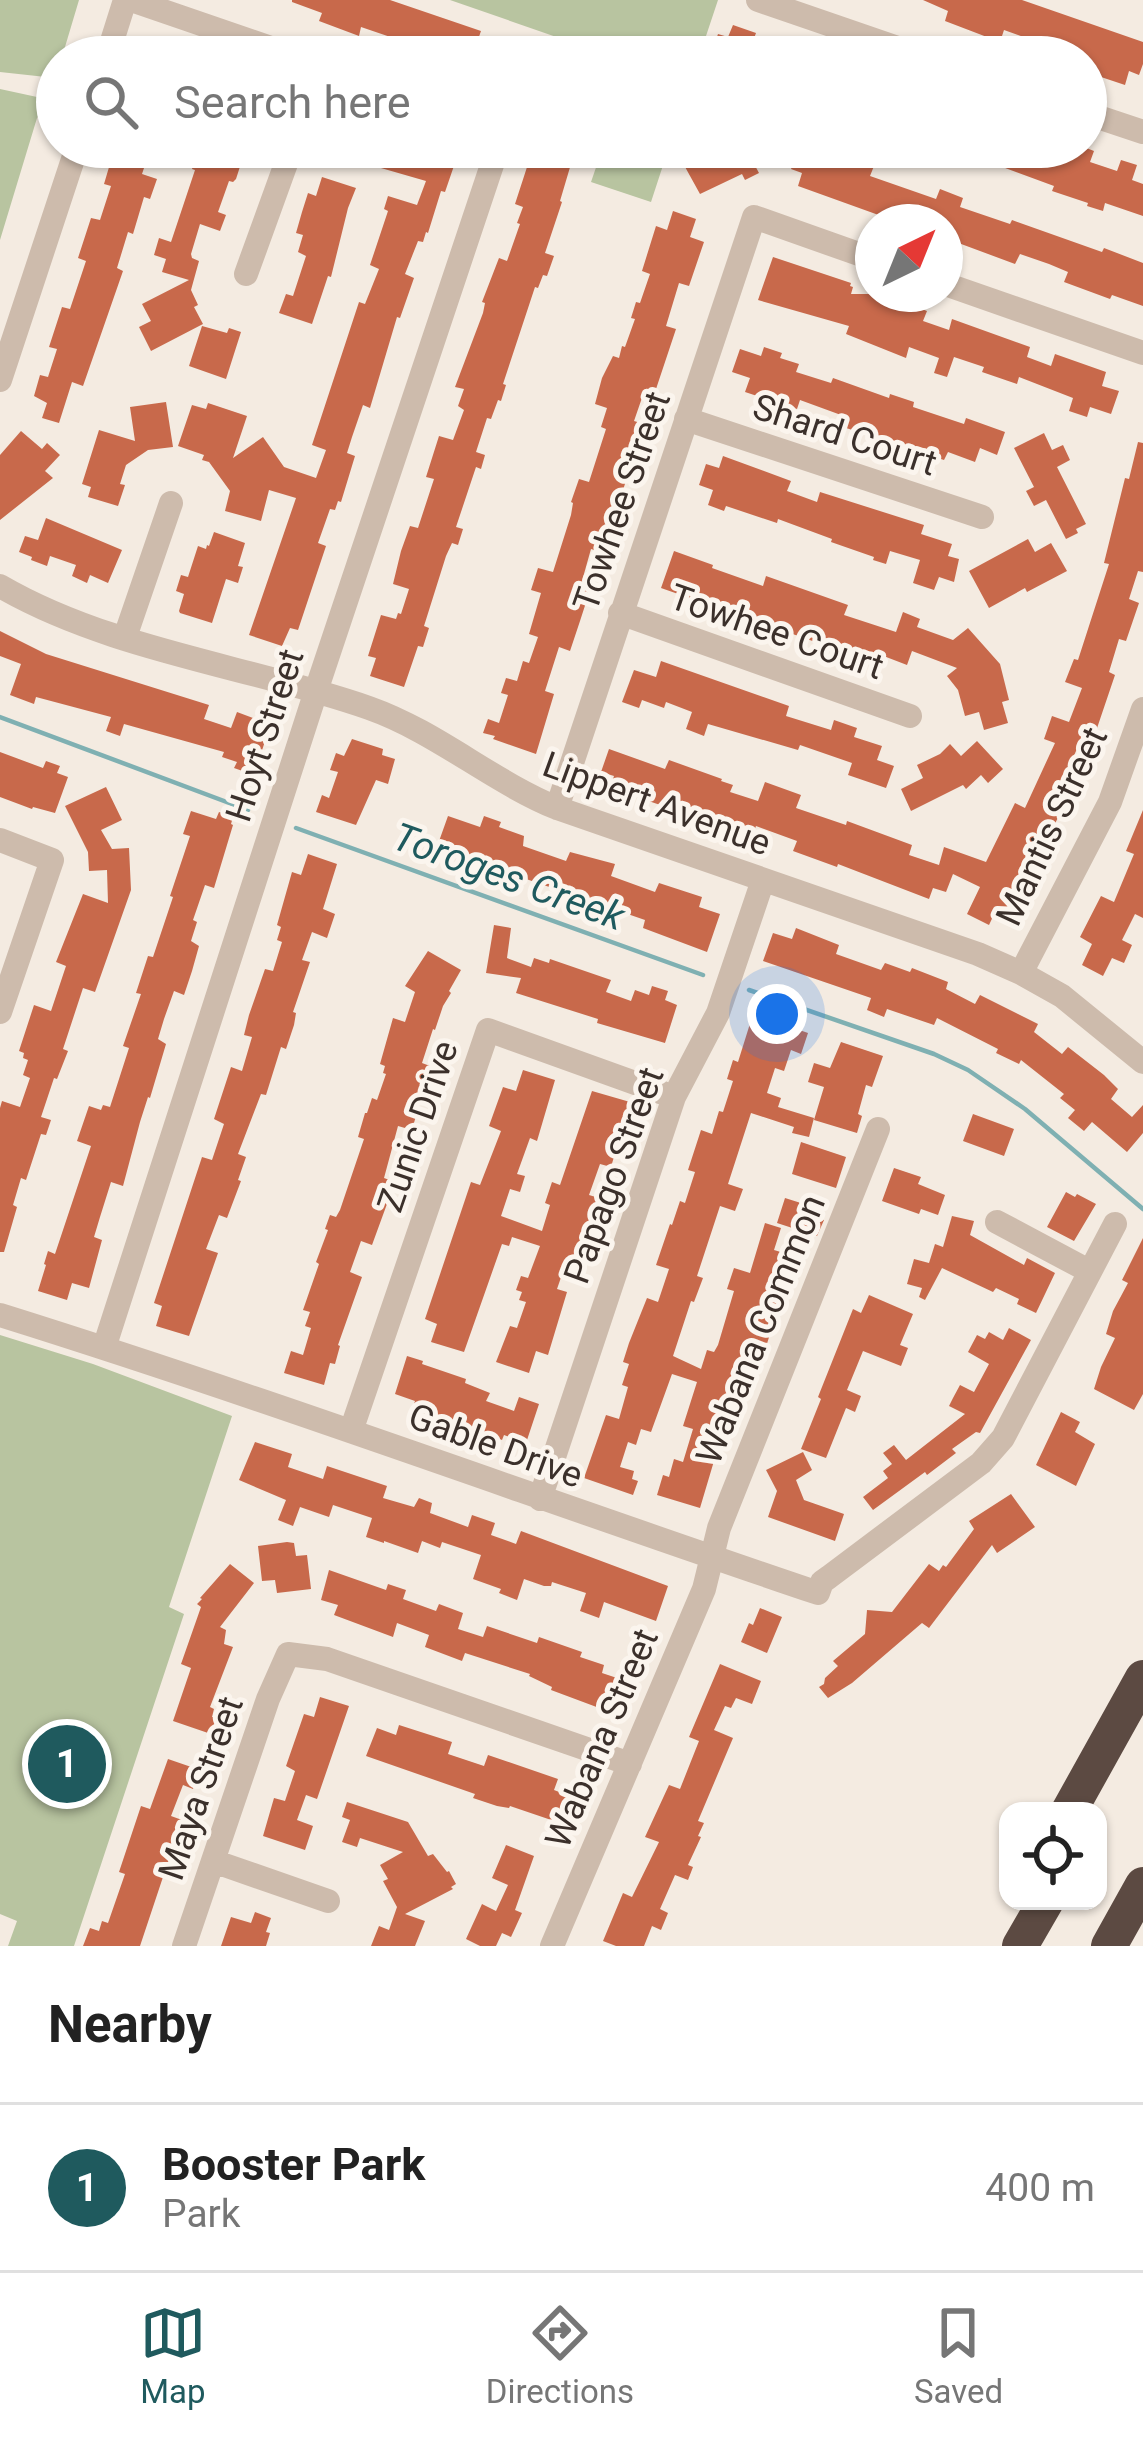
<!DOCTYPE html>
<style>
body{margin:0;font-family:Roboto,sans-serif;background:#f6f6f6;color:#222}
.controls{position:absolute;right:36px;bottom:36px;display:grid;overflow:hidden;border-radius:24px;box-shadow:0 3px 9px #0004}
.controls button{width:108px;height:108px;display:grid;place-items:center;padding:0;border:0;border-bottom:3px solid #e0e0e0;background:#fff;color:#222;font:60px sans-serif}
.compass{position:absolute;left:855px;top:204px;width:108px;height:108px;border-radius:50%;background:#fff;box-shadow:0 3px 9px #0004;rotate:43deg}
.you{position:absolute;left:777px;top:1014px;width:42px;height:42px;margin:-30px;border:9px solid #fff;border-radius:50%;background:#1a73e8;box-shadow:0 0 0 18px #1a73e833}
.badge{display:grid;place-items:center;width:78px;height:78px;border-radius:50%;background:#1f5a5e;color:#fff;font-size:39px;font-weight:700}
.pin{position:absolute;translate:-50% -50%;border:6px solid #fff;box-shadow:0 3px 12px #0006}
.list{margin:0;padding:0;list-style:none}
h2{display:flex;justify-content:space-between;align-items:center;height:156px;margin:0;padding:0 48px;font-size:51px}
h2 small{font-size:39px;font-weight:400;color:#767676}
.list li{display:grid;grid-template-columns:78px 1fr auto;gap:36px;align-items:center;box-sizing:border-box;height:168px;padding:0 48px;border-top:3px solid #e0e0e0}
.list b{display:block;font-size:45px;white-space:nowrap}
.list p{margin:0;font-size:39px;white-space:nowrap;color:#767676}
.list em{font-size:39px;font-style:normal;color:#767676}
.icon{flex:none;width:66px;height:66px;fill:none;stroke:currentColor;stroke-width:2;stroke-linecap:round;stroke-linejoin:round}
.map{position:relative;flex:none;width:1143px;height:1946px;overflow:hidden}
.search{position:absolute;background:#fff;box-shadow:0 3px 9px #0004;left:36px;right:36px;top:36px;height:132px;display:flex;align-items:center;gap:30px;box-sizing:border-box;padding:0 42px;border-radius:66px;color:#767676;font-size:45px}
.sheet{height:324px;background:#fff}
nav{display:flex;justify-content:space-around;align-items:center;box-sizing:border-box;height:168px;border-top:3px solid #e0e0e0;background:#fff;font-size:33px;color:#767676}
nav a{display:grid;justify-items:center;gap:6px}
nav .on{color:#1f5a5e}
.map>svg:first-child{display:block}
</style>
<div class="map">
<svg width="1143" height="1946" viewBox="0 0 1143 1946">
<rect width="100%" height="100%" fill="#f4ebe1"/>
<!-- green -->
<path fill="#b8c4a0" d="M0 0H79L62 57H57L55 78 0 72Z
M450 0H718L699 57H614Z
M0 89 37 97 44 110 37 118 0 240Z
M603 147H669L651 202 591 182Z
M0 1335 93 1364 232 1416 169 1607 184 1614 74 1946H8L17 1921 0 1914Z"/>
<g fill="none" stroke-linecap="round" stroke-linejoin="round">
<!-- stream -->
<path stroke="#7fb0b2" stroke-width="4.5" d="M0 717 248 810
M296 828 703 975
M749 990 934 1054 968 1070 1025 1109 1143 1209"/>
</g>
<!-- building -->
<path fill="#c8694b" d="M292 0H390L481 31 472 57H422L409 53 411 44 361 27 359 36 319 21 322 13 292 2Z
M923 0H1022L1143 42V64L1139 75 1129 71 1125 85 1086 72V57H1046L1036 53 1040 43 1004 30 1000 42 945 21 948 11Z
M733 25 756 33 752 44 777 53 781 41 821 54V57H710L718 34 728 37Z
M115 147H145L141 161 146 162 142 174 157 179 150 199 144 197 133 234 128 232 117 268 123 271 83 386 72 382 59 423 42 418 47 403 34 396 40 375 48 377 57 349 49 347 62 307 70 309 86 261 78 258 91 218 100 220 111 186 104 184Z
M198 147H243L242 150 245 151 236 179 233 182 229 181 218 212 226 215 220 231 200 224 191 254 192 258 199 261 191 290 198 305 194 307 203 324 151 351 139 327 151 321 142 304 189 280 162 272 166 259 154 255 159 238 171 242 195 170 192 169Z
M334 147H439L438 150 457 157 445 192 441 191 428 233 426 232 423 242 418 241 405 274 414 278 400 318 397 317 370 408 363 405 352 437 347 453 355 456 341 502 338 501 335 510 330 509 318 543 326 546 298 630 290 628 282 646 249 635 296 498 269 490 261 521 225 511 230 491 209 462 202 460 204 455 178 446 192 405 206 409 208 403 247 416 233 458 263 437 284 467 316 478 326 450 312 445 359 302 365 304 379 269 370 265 388 211 384 209 388 196 417 205 426 181 374 166 375 163 334 150Z
M549 147H576L560 201 562 202 545 253 554 256 547 276 543 275 538 288 535 287 503 384 506 385 501 401 498 400 491 419 487 418 476 452 485 455 481 469 476 467 456 527 463 529 458 545 452 543 446 556 424 626 429 628 423 647 418 646 404 687 370 676 376 658 368 656 381 615 396 619 398 613 401 614 409 589 393 584 401 551 410 526 418 528 434 479 426 477 439 436 453 440 464 410 458 406 464 389 455 387 483 313 485 303 482 302 499 258 507 261 520 224 517 223 523 207 515 204 528 164 543 168Z
M695 147H745L759 173 745 180 742 174 700 194 679 156Z
M786 147H818L829 151 874 166 870 176 936 199 940 189 963 198 960 207 1010 224 1012 220 1102 252 1104 248 1143 263V306L1112 295 1110 299 1064 282 1068 272 1049 264 1020 254 1015 264 945 238V222H898L798 186 802 173 791 169 793 164 782 161Z
M1039 147 1066 155 1068 147H1084L1094 151 1090 162 1117 171 1121 160 1137 165 1132 180 1143 184V216L1105 203 1103 211 1087 206 1088 203 1052 191 1054 186 951 148Z
M322 177 356 188 348 208 331 277 328 276 312 324 279 313 286 294 293 296 306 256 298 252 303 235 296 233 302 212 308 193 316 196Z
M673 211 696 219 690 237 704 242 689 286 679 283 666 326 676 329 654 395 644 392 634 421 644 424 610 531H608L601 552 591 549 582 581 592 584 580 621 570 651 559 647 545 691 554 694 536 754 493 739 495 736 483 733 488 719 499 723 508 695 501 693 506 678 517 681 523 661 529 663 538 637 529 634 541 593 531 590 538 568 553 572 571 515 573 503 571 502 579 479 589 482 606 429 601 427 607 408 595 404 602 378 613 356 619 358 622 346 625 347 635 319 631 318 636 302 640 303 650 274 642 271 656 226 667 230Z
M773 257 851 283 850 286 853 287 851 294H881L927 311 923 321 949 330 952 319 1030 347 1027 357 1051 366 1055 354 1106 372 1102 386 1119 391 1111 414 1090 407 1087 417 1069 411 1073 398 1019 377 1017 384 982 372 984 367 954 357 947 377 934 373 939 358 909 347 906 358 846 334 849 326 758 300Z
M202 326 227 333 229 328 241 332 226 379 189 366Z
M764 347 782 353 780 358 799 364 796 372 831 383 833 378 889 398 890 394 914 402 913 407 964 424 966 418 1005 432 997 455 980 448 975 462 948 452 944 460 837 425 841 415 800 400 797 409 745 392 750 378 732 372 740 349 761 356Z
M166 402 173 447 148 450 126 465 120 484 125 485 118 506 88 497 91 487 82 484 99 430 135 441 130 407Z
M21 431 42 449 47 443 60 455 45 471 53 478 0 520V455Z
M1044 433 1052 450 1063 445 1070 460 1057 467 1086 524 1076 529 1078 533 1066 539 1046 500 1034 506 1026 491 1034 487 1014 448Z
M1138 442 1143 443V572L1138 571 1129 599 1139 603 1126 641 1119 639 1109 672 1115 675 1094 737 1085 754 1076 751 1066 774 1077 779 1010 915 997 908 989 925 967 914 980 887 953 874 946 892 933 888 929 899 838 864 837 867 793 851 797 841 756 826 752 836 610 788 614 776 601 772 609 749 665 769 669 760 722 779 721 781 733 785 730 792 758 801 765 782 801 795 796 808 846 825 847 821 912 845 909 855 939 865 944 847 986 862 1015 803 1025 808 1055 743 1044 739 1052 716 1069 722 1082 688 1065 682 1074 659 1078 660 1109 564 1104 563 1125 478 1129 479Z
M723 456 791 481 787 491 817 502 820 492 924 525 921 534 952 544 948 556 959 559 954 582 939 577 934 590 913 583 920 560 890 551 886 564 873 560 874 557 831 542 832 539 778 519 777 523 726 506 724 511 708 505 713 490 699 485 706 464 719 468Z
M46 518 122 550 108 583 90 575 87 583 72 576 76 565 50 556 47 566 31 560 32 557 19 552 25 536 38 540Z
M214 532 245 543 238 566 243 567 238 583 226 579 212 623 180 613 179 611 184 594 176 591 181 575 188 577 198 546 206 549 207 545 209 546Z
M1028 539 1035 552 1051 543 1067 571 1027 592 1025 588 989 608 969 571Z
M674 551 713 565 712 568 763 586 766 576 848 605 844 615 896 632 903 612 920 619 917 627 953 640 968 628 1000 664 1009 700 1002 702 1008 723 984 730 979 712 965 716 958 690 947 676 957 668 912 651 907 665 881 655 878 664 661 588Z
M0 631 46 654 209 705 204 719 231 728 237 712 253 718 251 726 268 732 254 775 234 768 237 762 222 757 224 752 124 724 120 736 106 731 111 717 36 697 34 704 10 695 21 664 0 656Z
M661 661 789 706 786 716 831 730 834 720 857 728 854 737 882 746 877 760 894 766 886 788 848 775 852 763 800 745 798 750 708 724 704 736 686 729 692 712 666 702 664 708 642 700 639 708 622 702 634 670 656 677Z
M352 739 383 749 382 755 395 759 388 784 376 780 356 825 316 812 322 795 329 798 338 772 330 770 336 753 344 756Z
M977 741 1003 769 988 783 981 775 966 789 963 785 911 811 901 789 923 778 917 765 940 754 950 744 961 756Z
M0 752 43 768 46 761 60 766 57 773 68 777 55 813 33 807 32 809 0 797Z
M106 787 122 820 101 830 112 849 129 848 131 890 95 992 83 988 63 1049 68 1051 57 1079 54 1078 41 1117 51 1120 46 1135 41 1134 26 1180 21 1178 13 1205 17 1207 4 1252H0V1108L2 1101 20 1107 30 1078 23 1075 28 1060 23 1058 24 1053 19 1051 34 1005 51 1011 66 966 56 962 83 894 108 903 107 870 89 871 88 852 65 806Z
M1143 810V918L1135 914 1122 940 1132 945 1124 963 1112 958 1103 976 1082 965 1092 944 1080 937 1101 896 1114 902 1134 854 1126 851Z
M191 811 216 819 219 812 233 817 231 824 233 825 214 888 205 885 193 920 197 922 191 941 199 946 192 971 184 995 174 991 164 1019 158 1039 166 1044 150 1098 148 1097 140 1122 123 1186 111 1182 100 1217 94 1237 102 1240 89 1288 72 1283 67 1300 38 1291 46 1265 44 1264 48 1251 55 1254 91 1146 77 1141 89 1106 101 1110 103 1105 110 1107 129 1048 123 1046 141 994 136 993 148 956 153 957 173 897 170 896 190 836 183 834Z
M448 816 480 827 484 816 501 822 499 827 524 836 523 846 566 861 570 852 615 864 611 876 655 892 659 883 702 897 699 907 720 914 707 952 643 928 645 920 474 861 475 857 438 844Z
M308 854 337 864 323 909 335 914 327 938 312 932 302 960 310 962 293 1012 296 1013 294 1025 286 1049 281 1047 266 1095 261 1094 238 1154 246 1157 238 1180 241 1181 227 1218 219 1215 206 1249 218 1253 189 1336 156 1326 162 1306 154 1303 202 1157 212 1160 224 1124 214 1119 231 1067 242 1071 252 1037 244 1035 249 1015 265 969 273 971 282 942 277 940 281 927 277 925 292 872 301 875Z
M494 925 511 928 507 958 531 967 534 958 549 963 550 959 611 980 606 992 631 1001 635 990 649 995 652 986 668 991 665 1000 677 1005 665 1043 597 1023 598 1019 516 993 521 978 486 973Z
M796 928 839 945 836 954 881 970 885 963 910 972 912 968 948 982 946 989 975 1004 980 995 1038 1024 1034 1032 1062 1054 1068 1047 1104 1075 1118 1089 1111 1099 1132 1117 1143 1105V1133L1127 1152 1092 1122 1084 1131 1068 1118 1075 1110 1060 1098 1064 1094 1021 1060 1019 1064 996 1053 998 1049 937 1018 934 1025 887 1009 884 1017 867 1010 871 998 763 961 773 933 792 939Z
M428 951 461 970 449 991 451 993 443 1006 435 1030 433 1029 422 1063 430 1066 412 1130 398 1126 384 1178 395 1182 372 1245 361 1241 350 1272 362 1277 338 1345 340 1346 335 1364 330 1363 324 1385 284 1373 291 1351 303 1355 311 1328 305 1326 310 1312 303 1310 319 1264 316 1262 328 1230 325 1229 330 1215 336 1217 340 1210 364 1139 358 1137 365 1113H367L372 1098 377 1100 386 1074 383 1073 385 1066 380 1064 393 1018 405 1022 415 992 405 986Z
M753 1014 808 1033 801 1054 791 1050 784 1071 775 1068 767 1093 781 1098 778 1107 814 1118 809 1137 792 1133 794 1127 751 1113 728 1184 743 1189 735 1211 720 1206 697 1276 703 1278 694 1302 691 1301 673 1356 701 1369 707 1350 714 1352 718 1345 734 1291 727 1289 734 1268 750 1273 765 1223 781 1228 774 1250 784 1253 782 1260 786 1261 778 1284 789 1288 783 1307 779 1306 764 1353 760 1352 732 1426 725 1424 700 1508 657 1495 663 1475 669 1477 674 1459 683 1462 693 1429 683 1426 697 1382 672 1374 651 1432 641 1429 636 1445 628 1442 620 1467 634 1471 632 1479 638 1481 633 1495 584 1478 606 1415 619 1419 628 1387 622 1385 629 1364 623 1362 629 1343 647 1298 658 1302 669 1269 656 1265 670 1224 672 1225 680 1201 685 1203 695 1172 688 1170 701 1130 712 1134 719 1111 723 1112 733 1081 727 1079 733 1060 738 1062Z
M841 1042 883 1056 872 1087 866 1085 858 1114 862 1116 857 1133 814 1120 824 1087 808 1082 814 1063 830 1068Z
M523 1070 555 1080 537 1141 530 1138 517 1174 525 1176 520 1192 510 1189 501 1216 542 1231 550 1205 545 1203 552 1182 560 1185 592 1091 630 1102 611 1167 600 1164 589 1195 599 1198 588 1239 579 1261 568 1257 557 1289 567 1292 548 1355 536 1351 529 1373 496 1362 510 1326 517 1328 526 1302 519 1300 522 1292 516 1290 521 1276 528 1278 540 1246 512 1237 509 1246 502 1244 464 1352 431 1342 437 1324 425 1319 471 1182 480 1185 501 1131 489 1126 503 1087 516 1091Z
M973 1114 1014 1129 1004 1156 963 1141Z
M801 1142 846 1157 836 1188 792 1174Z
M894 1168 921 1177 918 1184 945 1195 938 1215 921 1209 919 1214 882 1201Z
M1066 1192 1075 1197 1077 1194 1096 1204 1074 1241 1047 1227Z
M785 1198 823 1210 820 1219 824 1220 817 1236 777 1223Z
M952 1216 974 1221 970 1235 1024 1265 1027 1258 1055 1273 1036 1313 1017 1304 1019 1299 996 1288 993 1292 942 1268 925 1300 919 1297 922 1288 907 1284 914 1259 929 1263 935 1244 943 1247Z
M1143 1238V1394L1134 1410 1094 1389 1101 1367 1115 1338 1106 1334 1113 1311 1128 1283 1122 1280Z
M869 1295 913 1314 900 1345 908 1348 901 1366 863 1351 847 1390 861 1396 855 1412 846 1408 826 1458 801 1449 821 1399 818 1397 853 1309 861 1313Z
M1009 1328 1031 1340 980 1433 976 1432 952 1449 956 1453 927 1475 925 1472 873 1510 863 1497 888 1478 883 1471 892 1464 883 1453 894 1445 906 1460 965 1414 949 1406 953 1398 960 1385 974 1392 989 1364 968 1352 977 1335 985 1339 989 1332 1003 1340Z
M407 1356 423 1361 422 1364 466 1379 465 1383 490 1393 486 1401 514 1411 519 1397 539 1404 526 1443 504 1435 502 1440 455 1421 454 1423 412 1409 415 1401 395 1394Z
M1061 1412 1080 1422 1075 1432 1095 1444 1076 1486 1036 1465Z
M255 1442 292 1454 288 1467 323 1479 327 1466 387 1486 383 1498 414 1507 419 1498 432 1503 430 1513 468 1527 472 1515 495 1523 491 1535 516 1544 521 1531 668 1586 656 1621 604 1602 599 1618 580 1611 586 1593 552 1582 551 1586H544L524 1579 517 1600 499 1593 501 1589 473 1579 481 1555 442 1542 440 1548 422 1541 418 1553 384 1541V1543L366 1537 372 1518 333 1505 329 1517 300 1507 293 1526 278 1520 286 1500 239 1480Z
M803 1452 812 1470 796 1480 804 1500 844 1514 835 1541 768 1517 777 1491 766 1470Z
M1011 1494 1035 1527 997 1553 992 1545 929 1628 922 1623 852 1683 828 1698 819 1687 824 1684 825 1678 838 1666 833 1661 865 1634 867 1610 892 1612 929 1564 939 1571 943 1565 946 1567 974 1529 969 1521Z
M287 1542 294 1543 296 1556 307 1555 311 1589 277 1593 275 1580 262 1581 258 1546Z
M230 1564 254 1583 220 1627 226 1630 224 1644 233 1647 210 1707 214 1709 212 1717 217 1718 211 1734 173 1721 191 1668 181 1664 201 1607 197 1604 202 1599 200 1598Z
M329 1570 386 1590 388 1584 406 1590 403 1599 436 1611 439 1604 463 1613 458 1629 483 1637 487 1626 537 1643 539 1637 582 1652 580 1657 604 1665 602 1673 629 1682 618 1715 551 1690 552 1687 529 1676 530 1674 465 1653 462 1661 425 1647 429 1635 397 1623 393 1637 334 1615 338 1605 321 1600Z
M760 1608 782 1617 767 1653 741 1642 749 1623 753 1625Z
M720 1664 761 1681 752 1704 736 1698 731 1708 725 1706 714 1730 733 1738 698 1821 704 1823 698 1836 701 1837 688 1865 693 1867 688 1880 675 1875 660 1909 668 1913 661 1930 652 1926 644 1946H616L603 1941 623 1893 632 1897 659 1842 645 1837 669 1785 680 1789 699 1741 689 1737Z
M320 1697 349 1706 317 1799 306 1795 297 1820 313 1826 305 1850 263 1836 274 1798 285 1801 295 1771 286 1766 304 1714 314 1717Z
M399 1725 452 1742 448 1754 484 1766 488 1755 558 1779 554 1790 572 1797 563 1824 510 1806 509 1808 497 1806 473 1798 475 1794 366 1756 377 1728 396 1735Z
M168 1759 200 1770 193 1789 183 1785 171 1816 182 1820 140 1946H83L90 1928 99 1931 102 1921 108 1923 125 1874 119 1872 141 1806 150 1809Z
M347 1802 408 1822 428 1856 433 1854 447 1872 449 1871 456 1884 451 1887 453 1889 405 1914 425 1921 415 1946H371L379 1926 389 1930 397 1907 383 1881 388 1879 380 1865 403 1852 360 1838 357 1847 342 1842 350 1820 342 1817Z
M506 1845 534 1856 515 1910 522 1913 511 1937 502 1933 496 1946H480L466 1939 482 1904 496 1911 508 1885 492 1878Z
M255 1912 271 1918 266 1932 270 1933 266 1946H221L231 1917 251 1923Z"/>
<g fill="none" stroke-linecap="round" stroke-linejoin="round">
<!-- minor -->
<path stroke="#cdbbac" stroke-width="24" d="M131 0 297 57
M758 0 924 57
M107 57 125 0
M1086 113 1143 132
M246 274 292 147
M945 284 1143 353
M0 380 77 147
M686 419 982 517
M0 586C110 650 249 666 369 708 437 732 491 781 557 808L978 954 1021 973 1062 996 1143 1062
M620 613 910 716
M125 637 171 503
M557 808 754 217 873 259
M0 840 52 860 0 1012
M1021 973 1110 802 1143 709
M997 1222 1089 1271
M0 1315C275 1401 545 1501 818 1593L822 1582 829 1577 981 1463 1003 1438 1115 1224
M104 1348 316 691 498 147
M351 1431 488 1030 674 1097
M540 1499 674 1097 718 1013 763 880
M213 1861 328 1901
M184 1946 268 1699 288 1654 327 1659 630 1764
M552 1946 704 1589 719 1528 878 1129"/>
<!-- highway -->
<path stroke="#5c4a42" stroke-width="36" d="M1069 1811 1143 1678
M1020 1946 1046 1901
M1109 1946 1143 1885"/>
</g>
<g text-anchor="middle" stroke-width="10" stroke-linejoin="round" paint-order="stroke">
<!-- street labels -->
<g font-size="36" fill="#3b302b" stroke="#fbf5ee">
<text transform="translate(845 434) rotate(18)" y="13">Shard Court</text>
<text transform="translate(621 501) rotate(-71)" y="13">Towhee Street</text>
<text transform="translate(777 631) rotate(19)" y="13">Towhee Court</text>
<text transform="translate(264 735) rotate(-72)" y="13">Hoyt Street</text>
<text transform="translate(657 803) rotate(20)" y="13">Lippert Avenue</text>
<text transform="translate(1051 826) rotate(-65)" y="13">Mantis Street</text>
<text transform="translate(417 1126) rotate(-71)" y="13">Zunic Drive</text>
<text transform="translate(613 1175) rotate(-70)" y="13">Papago Street</text>
<text transform="translate(760 1329) rotate(-68)" y="13">Wabana Common</text>
<text transform="translate(496 1445) rotate(20)" y="13">Gable Drive</text>
<text transform="translate(601 1738) rotate(-67)" y="13">Wabana Street</text>
<text transform="translate(200 1788) rotate(-71)" y="13">Maya Street</text>
</g>
<!-- water labels -->
<g font-size="39" font-style="italic" fill="#1f5a5e" stroke="#fbf5ee">
<text transform="translate(509 876) rotate(20)" y="14">Toroges Creek</text>
</g>
</g>
</svg>
<div class="controls">
<button><svg class="icon" aria-label="locate" viewBox="0 0 24 24"><circle cx="12" cy="12" r="6"/><path d="M12 2v4M12 18v4M2 12h4M18 12h4"/></svg></button>
</div>
<svg class="compass" viewBox="-18 -18 36 36"><path d="M0-13l5 13h-10z" fill="#e53935"/><path d="M0 13l5-13h-10z" fill="#767676"/></svg>
<div class="you"></div>
<div class="pin badge" style="left:67px;top:1764px">1</div>
<div class="search"><svg class="icon" aria-label="search" viewBox="0 0 24 24"><circle cx="10" cy="10" r="6"/><path d="M15 15l6 6"/></svg>Search here</div>
</div>
<section class="sheet">
<h2>Nearby<small></small></h2>
<ul class="list">
<li><span class="badge">1</span><div><b>Booster Park</b><p>Park</p></div><em>400 m</em></li>
</ul>
</section>
<nav>
<a class="on"><svg class="icon" aria-label="map" viewBox="0 0 24 24"><path d="M3 6l6-2 6 2 6-2v14l-6 2-6-2-6 2zM9 4v14M15 6v14"/></svg>Map</a>
<a><svg class="icon" aria-label="directions" viewBox="0 0 24 24"><path d="M12 3l9 9-9 9-9-9zM9 14v-3h6M13 9l2 2-2 2"/></svg>Directions</a>
<a><svg class="icon" aria-label="saved" viewBox="0 0 24 24"><path d="M7 4h10v16l-5-4-5 4z"/></svg>Saved</a>
</nav>
